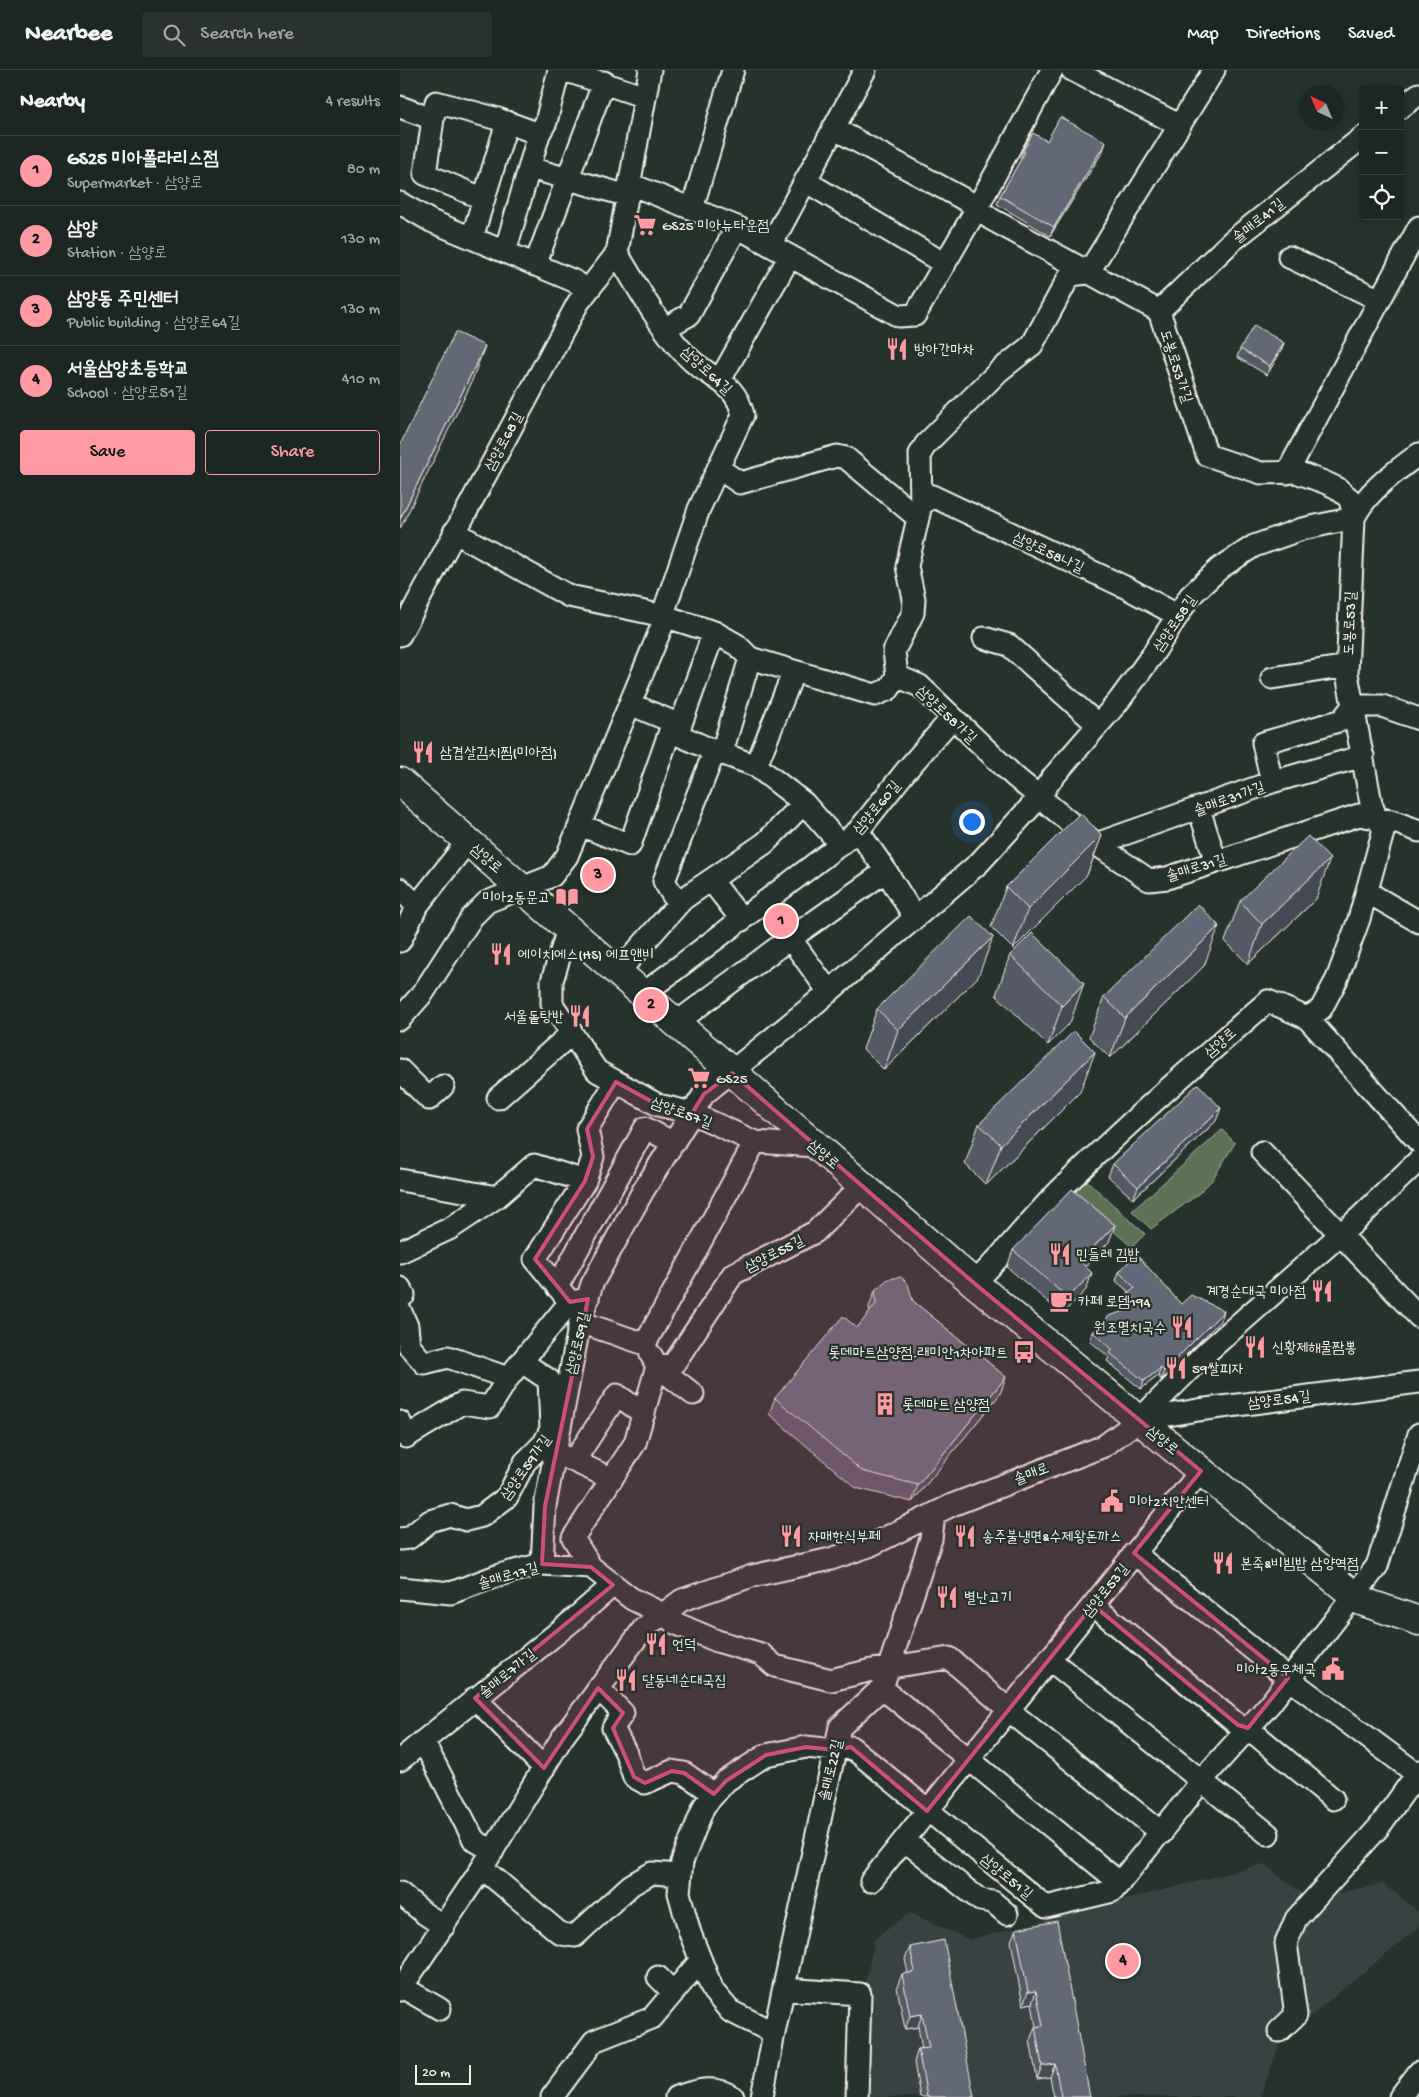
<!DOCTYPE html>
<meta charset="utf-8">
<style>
body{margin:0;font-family:"Gochi Hand","Poor Story",sans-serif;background:#29322f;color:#f1f3f6}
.controls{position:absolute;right:15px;top:15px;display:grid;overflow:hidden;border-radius:5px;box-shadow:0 2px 8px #0003}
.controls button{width:45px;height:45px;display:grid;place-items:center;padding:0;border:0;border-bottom:1px solid #3a4340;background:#1c2622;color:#f1f3f6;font:25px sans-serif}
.compass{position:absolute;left:899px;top:15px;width:45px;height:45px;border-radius:50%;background:#1c2622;box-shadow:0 2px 8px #0003;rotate:316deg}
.scale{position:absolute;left:15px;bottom:12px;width:56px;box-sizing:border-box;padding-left:5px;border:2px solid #f4f1e8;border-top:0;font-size:14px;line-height:18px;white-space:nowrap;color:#f4f1e8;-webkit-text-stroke:4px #26332d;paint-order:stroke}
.you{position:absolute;left:571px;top:751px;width:18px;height:18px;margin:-12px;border:4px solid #fff;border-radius:50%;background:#1a73e8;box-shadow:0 0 0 8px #1a73e833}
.badge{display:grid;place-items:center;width:32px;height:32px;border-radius:50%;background:#ff9aa2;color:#111;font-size:16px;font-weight:700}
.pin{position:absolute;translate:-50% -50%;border:2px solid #fff;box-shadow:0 1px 5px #0006}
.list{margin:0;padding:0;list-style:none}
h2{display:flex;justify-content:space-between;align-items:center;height:65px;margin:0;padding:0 20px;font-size:21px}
h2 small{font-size:16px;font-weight:400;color:#a0a5a5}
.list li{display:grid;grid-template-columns:32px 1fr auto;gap:15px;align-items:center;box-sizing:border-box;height:70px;padding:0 20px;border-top:1px solid #3a4340}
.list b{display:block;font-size:19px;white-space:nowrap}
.list p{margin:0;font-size:16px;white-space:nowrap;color:#a0a5a5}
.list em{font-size:16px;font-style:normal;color:#a0a5a5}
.actions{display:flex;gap:10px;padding:15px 20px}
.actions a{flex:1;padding:11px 0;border:1px solid #ff9aa2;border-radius:5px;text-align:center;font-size:18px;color:#ff9aa2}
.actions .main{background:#ff9aa2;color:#111}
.icon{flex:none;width:28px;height:28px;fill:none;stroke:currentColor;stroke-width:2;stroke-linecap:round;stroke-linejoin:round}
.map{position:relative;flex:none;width:1019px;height:2027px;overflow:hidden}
header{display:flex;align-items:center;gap:30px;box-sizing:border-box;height:70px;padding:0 25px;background:#1c2622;border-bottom:1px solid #3a4340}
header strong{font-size:24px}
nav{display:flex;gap:28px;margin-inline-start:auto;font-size:18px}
.search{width:350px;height:45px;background:#29322f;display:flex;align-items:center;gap:12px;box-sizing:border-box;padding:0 18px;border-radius:5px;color:#a0a5a5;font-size:19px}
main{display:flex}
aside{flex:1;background:#1c2622}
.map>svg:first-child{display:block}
</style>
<header>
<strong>Nearbee</strong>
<div class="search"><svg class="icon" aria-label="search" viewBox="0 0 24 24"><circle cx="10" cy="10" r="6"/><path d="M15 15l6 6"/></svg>Search here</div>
<nav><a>Map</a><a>Directions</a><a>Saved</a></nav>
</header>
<main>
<aside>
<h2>Nearby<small>4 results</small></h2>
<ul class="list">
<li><span class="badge">1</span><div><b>GS25 미아폴라리스점</b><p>Supermarket · 삼양로</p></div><em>80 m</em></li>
<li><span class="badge">2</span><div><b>삼양</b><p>Station · 삼양로</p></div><em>130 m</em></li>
<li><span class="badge">3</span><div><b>삼양동 주민센터</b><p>Public building · 삼양로64길</p></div><em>130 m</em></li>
<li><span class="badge">4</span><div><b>서울삼양초등학교</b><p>School · 삼양로51길</p></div><em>410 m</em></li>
</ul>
<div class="actions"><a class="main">Save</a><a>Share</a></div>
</aside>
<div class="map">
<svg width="1019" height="2027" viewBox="0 0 1019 2027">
<rect width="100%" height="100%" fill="#26332d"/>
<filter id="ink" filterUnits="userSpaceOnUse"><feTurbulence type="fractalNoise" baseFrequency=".02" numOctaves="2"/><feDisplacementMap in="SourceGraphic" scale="10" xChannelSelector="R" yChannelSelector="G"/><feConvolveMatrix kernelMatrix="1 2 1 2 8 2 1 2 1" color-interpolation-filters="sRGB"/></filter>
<g filter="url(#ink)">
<!-- built -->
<path fill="#384343" d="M864 1794 909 1829 983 1814 1019 1842V1857L881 1970 860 2027H462L460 1971 465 1913 475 1868 510 1843 570 1870Z"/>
<!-- green -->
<path fill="#5d7255" stroke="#a8b29e" d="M822 1060 835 1073 812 1110 797 1125 751 1159 732 1141Z
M684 1108 745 1164 732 1177 668 1122Z"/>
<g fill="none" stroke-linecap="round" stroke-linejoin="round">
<defs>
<path id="street" d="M164 0 245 27
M672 0 779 55
M0 37 33 49 36 32 98 49 139 64
M1000 38 1019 24
M33 49 25 104 84 129
M130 98 228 126
M405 111 545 194
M230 114 337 157 499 246 515 245 577 138 652 0
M0 133 31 151 174 211 187 219
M292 139 333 0
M72 168 107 52
M371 175 465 0
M105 182 139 64 146 52 159 0
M217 183 250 0
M889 187 980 230
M135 195 204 12
M759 241 832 171 963 67
M265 258 289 245 337 157
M320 310 390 186
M318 398 340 413 437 386 446 388 512 443 532 426 727 518 777 545
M887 403 1019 157
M54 462 169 526 264 546 314 562 337 575 350 588 475 625 489 619 497 606
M0 565 178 233 217 183
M584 568 609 575 698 655
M497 606 494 581 513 543 514 529 507 496 521 435 520 384 526 374 599 301 632 275 670 205 688 203 814 0
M497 606 520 616 614 706 696 774 749 810 767 808 959 745 992 751 1019 761
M872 608 947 596
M230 634 273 652 270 661 305 677 356 696 404 733 441 775
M277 665 314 562
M322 682 350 588
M356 696 394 601
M872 712 863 673 942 650 953 636H982L1019 649
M799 739 816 792
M180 755 230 775 270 661
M458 761 486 801 515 848
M696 774 872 712 963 686
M311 810 342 850
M0 819 17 836
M967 822 1019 852
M278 834 264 811 315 680
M168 859 152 911V934L197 1001 258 1035 292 1043 355 1072 415 1076
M390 868 429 922
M0 871 17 836 68 771
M218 902 283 829 365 773 404 733
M243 924 458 761 505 702 552 648
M907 948 921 939 937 909 959 849 984 759 976 747 971 733 947 604 954 448C966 422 996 401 1019 384
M0 949 23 923 72 847 87 832 152 806 167 786 262 556 265 538 299 439 343 345C336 313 314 310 292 291 264 266 237 216 217 183
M276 953 377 878 486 801
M0 1000 29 1029 43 1016
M98 1028 172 963
M862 1082 1019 1247
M0 1110 97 1127
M0 1182 51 1158 97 1127 134 1095 185 1111
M574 1213C606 1183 631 1148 662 1118 728 1053 798 992 868 931L907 948 1019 1072
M157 1217 245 1058 274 1073
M0 1218 4 1225 0 1228
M170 1232 135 1189 185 1111 193 1087 187 1059 216 1012
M0 1240 7 1256 9 1276 24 1293 48 1287 108 1308 170 1232 188 1229
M180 1252 245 1274 355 1072
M257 1296 273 1295 333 1204 415 1162 462 1116
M257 1296 293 1324
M739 1350 798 1340 1019 1312
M0 1352 6 1367 62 1333 90 1337 108 1308
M161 1385 212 1409
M174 1391 217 1325 244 1344
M0 1469 9 1468 30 1451 50 1445 66 1450 82 1446 107 1427 125 1392 144 1373 151 1359 149 1310 122 1292
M734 1483 888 1608 1017 1704
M142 1494 145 1436 180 1252 192 1214 243 1121 304 1024 411 937 579 793 636 731 653 707 718 632 751 587 790 526 820 498 854 476 902 459 954 448 950 429 937 418 924 412 896 402 861 403 807 385 759 241 591 149 569 132 433 58
M191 1497 173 1468 235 1373 257 1296 251 1285
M0 1518 51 1523 99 1505 142 1494 191 1497 232 1529 263 1544 275 1553 317 1571 361 1584 375 1596 431 1610 472 1600 549 1588 617 1647 762 1763
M693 1535 838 1655 848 1658 933 1729
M649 1589 868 1764
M198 1618 223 1643 213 1658 226 1683 234 1707 245 1713 272 1701 284 1703 314 1724
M482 1618 720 1813
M75 1628 144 1698
M23 1671 74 1770 93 1781
M0 1690 172 1551 213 1515
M504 1770 580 1830 593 1832 607 1844
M82 1798 161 1864 175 1866 231 1815 252 1803 280 1805
M471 1811 801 1401
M0 1823 25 1844 44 1856
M258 1907 273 1922
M2 1917 40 1939
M384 1919 460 1924 457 2027
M0 1920 82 1798 162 1668 244 1558 282 1530 352 1506 431 1489 469 1476 552 1435 704 1376 739 1350 807 1282 958 1149 1019 1090
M879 1961 896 1945 886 1873 896 1849 979 1757 1019 1701
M374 1963 330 1941 313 1921 290 1863 279 1823 282 1792 304 1736 326 1711 366 1685 406 1677 435 1680 451 1677 646 1837 713 1821 810 1701 869 1635 977 1496 1019 1364
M152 2027 194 1971 252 1948 300 1891
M276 2027C296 2021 314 2014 333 2027
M362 2027 374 1963 440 1657 482 1618 531 1469 534 1444
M1000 2027 1019 2002"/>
<path id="secondary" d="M0 712 574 1213 801 1401 961 1531 1019 1551"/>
</defs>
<!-- street casing -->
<use href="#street" stroke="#f4f1e8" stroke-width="25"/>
<!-- secondary casing -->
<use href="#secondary" stroke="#f4f1e8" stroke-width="31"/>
<!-- street -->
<use href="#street" stroke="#26332d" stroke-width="21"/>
<!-- secondary -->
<use href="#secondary" stroke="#26332d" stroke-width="28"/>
</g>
<!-- wall -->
<path fill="#545965" stroke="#f4f1e8" d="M647 71 703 81 650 166 597 134 600 126 621 90 620 89 623 81Z
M840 279 881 281 867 305 837 287Z
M702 765 687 805 613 879 591 857 606 817Z
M916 829 848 894 825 871 840 831Z
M632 863 670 953 648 975 596 925 610 885Z
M804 896 710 988 689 967 704 927Z
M578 907 484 1000 463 979 477 939Z
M680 1022 586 1115 565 1094 579 1054Z
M816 1051 733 1129 708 1106 713 1094Z
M709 1172 685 1196 686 1220 662 1244 607 1197 613 1180Z
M719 1202 781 1234 824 1241 821 1250 761 1310 758 1306 741 1319 707 1291 709 1287 690 1271 693 1262 732 1239 726 1231 729 1222 716 1211Z
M475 1220 513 1231 606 1307 600 1324 512 1432 456 1418 369 1344 375 1328 457 1258 470 1242 469 1237Z
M616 1859 690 2027H654L650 2007 637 2009 630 1970 635 1957H636L632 1933 623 1935 611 1871Z
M510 1877 574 2027H520L514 1992 518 1979H522L518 1957 505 1959 497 1917 502 1904 508 1903 505 1889Z"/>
<!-- shaded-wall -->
<path fill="#454952" stroke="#f4f1e8" d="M706 72 703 81 650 166 654 157Z
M884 273 881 281 867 305 870 296Z
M85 276 70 316 0 459V449Z
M702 765 687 805 613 879 628 839Z
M930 789 916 829 848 894 862 854Z
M819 856 804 896 710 988 725 948Z
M593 867 578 907 484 1000 498 960Z
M684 913 670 953 648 975 662 936Z
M695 982 680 1022 586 1115 601 1075Z
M821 1038 816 1051 733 1129 738 1117Z
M715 1155 709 1172 674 1208 680 1191Z
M692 1203 686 1220 662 1244 668 1228Z
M824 1241 821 1250 761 1310 764 1301Z
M761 1298 758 1306 741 1319 744 1311Z
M606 1307 600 1324 512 1432 518 1415Z
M636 1921 632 1933 623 1935 628 1922Z
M522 1944 518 1957 505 1959 510 1946Z
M655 1994 650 2007 637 2009 642 1996Z"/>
<!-- building -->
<path fill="#626875" stroke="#f4f1e8" d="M660 47 706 72 654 157 600 126 625 82 623 81 633 63 647 71Z
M854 255 884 273 870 296 840 279Z
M55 262 85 276 0 449V375Z
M680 743 702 765 628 839 606 817Z
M908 766 930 789 862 854 840 831Z
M798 834 819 856 725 948 704 927Z
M571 846 593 867 498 960 477 939Z
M632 863 684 913 662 936 610 885Z
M674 961 695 982 601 1075 579 1054Z
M798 1014 821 1038 738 1117 713 1094Z
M672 1119 715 1155 680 1191 692 1203 668 1228 613 1180Z
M736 1184 781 1234 791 1225 824 1241 764 1301 761 1298 744 1311 710 1283 713 1280 693 1262 709 1246 740 1236 729 1223 735 1218 719 1202Z
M501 1207 508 1214 513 1231 606 1307 518 1415 462 1401 375 1328 443 1246 457 1258 476 1234 475 1220 488 1209Z
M657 1851 690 2027H661L655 1994 642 1996 635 1957 643 1956 636 1921 628 1922 616 1859Z
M544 1870 574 2027H527L518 1979 529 1978 522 1944 510 1946 502 1904 515 1902 510 1877Z"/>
</g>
<!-- marked area -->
<path fill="#ce4e7e" fill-opacity="0.2" stroke="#ce4e7e" stroke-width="4" stroke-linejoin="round" d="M332 1003 574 1213 801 1401 734 1483 888 1608 848 1658 838 1655 693 1535 527 1741 451 1677 435 1680 406 1677 366 1685 326 1711 314 1724 284 1703 272 1701 245 1713 234 1707 213 1658 223 1643 198 1618 144 1698 75 1628 213 1515 191 1497 142 1494 145 1436 188 1229 170 1232 135 1189 185 1111 193 1087 187 1059 216 1012 258 1035 292 1043 304 1024Z"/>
<!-- icons -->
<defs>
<symbol id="supermarket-bare" viewBox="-9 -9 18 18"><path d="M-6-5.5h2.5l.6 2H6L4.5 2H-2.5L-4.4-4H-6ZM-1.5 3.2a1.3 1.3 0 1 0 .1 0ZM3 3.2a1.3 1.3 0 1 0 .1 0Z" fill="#ff9aa2" stroke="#26332d" stroke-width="2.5" paint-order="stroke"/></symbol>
<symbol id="restaurant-bare" viewBox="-9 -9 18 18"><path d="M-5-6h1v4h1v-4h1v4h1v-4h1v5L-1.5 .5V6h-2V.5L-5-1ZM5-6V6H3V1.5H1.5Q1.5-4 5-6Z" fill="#ff9aa2" stroke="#26332d" stroke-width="2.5" paint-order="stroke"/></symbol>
<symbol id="library-bare" viewBox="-9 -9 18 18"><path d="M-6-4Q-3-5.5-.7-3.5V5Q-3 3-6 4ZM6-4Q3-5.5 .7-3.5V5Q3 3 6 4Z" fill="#ff9aa2" stroke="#26332d" stroke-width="2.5" paint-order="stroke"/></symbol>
<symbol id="cafe-bare" viewBox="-9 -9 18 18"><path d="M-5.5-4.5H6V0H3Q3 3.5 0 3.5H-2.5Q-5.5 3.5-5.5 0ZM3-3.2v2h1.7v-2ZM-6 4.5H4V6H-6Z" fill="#ff9aa2" stroke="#26332d" stroke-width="2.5" paint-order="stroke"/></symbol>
<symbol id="bus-bare" viewBox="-9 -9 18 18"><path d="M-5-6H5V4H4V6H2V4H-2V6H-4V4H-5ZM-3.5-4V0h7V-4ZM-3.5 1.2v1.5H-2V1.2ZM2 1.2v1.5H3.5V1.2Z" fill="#ff9aa2" stroke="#26332d" stroke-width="2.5" paint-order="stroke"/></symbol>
<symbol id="building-bare" viewBox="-9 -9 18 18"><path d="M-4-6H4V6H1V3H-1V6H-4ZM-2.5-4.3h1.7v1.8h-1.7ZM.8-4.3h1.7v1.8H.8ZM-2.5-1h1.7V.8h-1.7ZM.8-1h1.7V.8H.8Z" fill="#ff9aa2" stroke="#26332d" stroke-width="2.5" paint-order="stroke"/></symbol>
<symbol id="civic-bare" viewBox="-9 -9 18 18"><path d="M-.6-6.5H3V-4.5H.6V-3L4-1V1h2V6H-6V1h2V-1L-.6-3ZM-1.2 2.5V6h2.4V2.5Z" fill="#ff9aa2" stroke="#26332d" stroke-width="2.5" paint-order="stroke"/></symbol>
</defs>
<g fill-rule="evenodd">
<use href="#supermarket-bare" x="229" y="139" width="32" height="32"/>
<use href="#restaurant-bare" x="481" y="263" width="32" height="32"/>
<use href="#restaurant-bare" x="7" y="666" width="32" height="32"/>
<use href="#library-bare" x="151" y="811" width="32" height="32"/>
<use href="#restaurant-bare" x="85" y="868" width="32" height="32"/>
<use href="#restaurant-bare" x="164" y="930" width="32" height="32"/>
<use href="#supermarket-bare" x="283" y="992" width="32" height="32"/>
<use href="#restaurant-bare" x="644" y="1168" width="32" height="32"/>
<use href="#restaurant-bare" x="906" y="1205" width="32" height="32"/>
<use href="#cafe-bare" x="645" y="1215" width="32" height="32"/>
<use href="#restaurant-bare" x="766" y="1241" width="32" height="32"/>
<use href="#restaurant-bare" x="839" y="1261" width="32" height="32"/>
<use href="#bus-bare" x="608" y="1266" width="32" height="32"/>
<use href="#restaurant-bare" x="760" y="1282" width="32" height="32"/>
<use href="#building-bare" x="469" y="1318" width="32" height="32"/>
<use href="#civic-bare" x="696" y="1415" width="32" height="32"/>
<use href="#restaurant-bare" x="375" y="1450" width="32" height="32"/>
<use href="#restaurant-bare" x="549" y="1450" width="32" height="32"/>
<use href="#restaurant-bare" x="807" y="1477" width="32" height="32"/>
<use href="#restaurant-bare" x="531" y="1511" width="32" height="32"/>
<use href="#restaurant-bare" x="240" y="1558" width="32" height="32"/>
<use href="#civic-bare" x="917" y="1583" width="32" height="32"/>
<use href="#restaurant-bare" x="210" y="1594" width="32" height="32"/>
</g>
<g text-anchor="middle" stroke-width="4.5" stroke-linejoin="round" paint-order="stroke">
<!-- street labels -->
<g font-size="15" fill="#f4f1e8" stroke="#26332d">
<text transform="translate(858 150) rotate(-39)" y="5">솔매로41길</text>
<text transform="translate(777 296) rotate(72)" y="5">도봉로53가길</text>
<text transform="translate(307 300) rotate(42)" y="5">삼양로64길</text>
<text transform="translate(103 371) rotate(-62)" y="5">삼양로68길</text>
<text transform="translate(649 482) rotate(25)" y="5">삼양로58나길</text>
<text transform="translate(774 553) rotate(-56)" y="5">삼양로58길</text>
<text transform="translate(949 553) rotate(-88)" y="5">도봉로53길</text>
<text transform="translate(547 644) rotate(43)" y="5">삼양로58가길</text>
<text transform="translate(829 728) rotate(-20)" y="5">솔매로31가길</text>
<text transform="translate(476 737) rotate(-50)" y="5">삼양로60길</text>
<text transform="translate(87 788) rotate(41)" y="5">삼양로</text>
<text transform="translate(796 797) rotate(-17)" y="5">솔매로31길</text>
<text transform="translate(820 972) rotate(-41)" y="5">삼양로</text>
<text transform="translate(282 1042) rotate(20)" y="5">삼양로57길</text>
<text transform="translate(424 1084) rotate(41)" y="5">삼양로</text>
<text transform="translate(374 1183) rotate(-27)" y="5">삼양로55길</text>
<text transform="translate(177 1273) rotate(-77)" y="5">삼양로59길</text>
<text transform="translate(879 1329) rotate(-7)" y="5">삼양로54길</text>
<text transform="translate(763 1370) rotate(39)" y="5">삼양로</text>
<text transform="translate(125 1397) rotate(-55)" y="5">삼양로59가길</text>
<text transform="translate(631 1403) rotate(-21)" y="5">솔매로</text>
<text transform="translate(108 1505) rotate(-16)" y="5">솔매로17길</text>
<text transform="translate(705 1520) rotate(-51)" y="5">삼양로53길</text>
<text transform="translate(107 1603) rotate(-39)" y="5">솔매로7가길</text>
<text transform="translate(430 1700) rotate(-77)" y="5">솔매로22길</text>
<text transform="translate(607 1806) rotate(39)" y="5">삼양로51길</text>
</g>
<!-- poi labels -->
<g font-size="15" fill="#f4f1e8" stroke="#26332d" text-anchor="start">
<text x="262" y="160">GS25 미아뉴타운점</text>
<text x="514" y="284">방아간마차</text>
<text x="40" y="687">삼겹살김치찜(미아점)</text>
<text x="150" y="832" text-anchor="end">미아2동문고</text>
<text x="118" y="889">에이치에스(HS) 에프앤비</text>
<text x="164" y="951" text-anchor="end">서울돝탕반</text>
<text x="316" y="1013">GS25</text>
<text x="676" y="1189">민들레 김밥</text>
<text x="906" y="1226" text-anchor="end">계경순대국 미아점</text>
<text x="678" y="1236">카페 로뎀194</text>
<text x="766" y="1262" text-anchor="end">원조멸치국수</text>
<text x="872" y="1282">신황제해물짬뽕</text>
<text x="608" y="1287" text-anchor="end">롯데마트삼양점.래미안1차아파트</text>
<text x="792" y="1303">59쌀피자</text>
<text x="502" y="1339">롯데마트 삼양점</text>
<text x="729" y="1436">미아2치안센터</text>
<text x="408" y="1471">자매한식부페</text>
<text x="582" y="1471">송주불냉면&amp;수제왕돈까스</text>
<text x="840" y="1498">본죽&amp;비빔밥 삼양역점</text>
<text x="564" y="1532">별난고기</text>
<text x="272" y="1579">언덕</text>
<text x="916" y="1604" text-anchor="end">미아2동우체국</text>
<text x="242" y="1615">달동네순대국집</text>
</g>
</g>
</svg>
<div class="controls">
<button>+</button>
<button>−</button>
<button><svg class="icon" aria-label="locate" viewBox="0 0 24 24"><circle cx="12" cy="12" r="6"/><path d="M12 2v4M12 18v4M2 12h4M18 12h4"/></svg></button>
</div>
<svg class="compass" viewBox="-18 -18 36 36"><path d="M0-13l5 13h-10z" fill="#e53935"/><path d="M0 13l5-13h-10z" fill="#a0a5a5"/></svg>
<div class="scale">20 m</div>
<div class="you"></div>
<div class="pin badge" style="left:381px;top:851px">1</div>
<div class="pin badge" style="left:251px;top:935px">2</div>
<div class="pin badge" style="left:198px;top:805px">3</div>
<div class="pin badge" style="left:723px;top:1891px">4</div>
</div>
</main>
